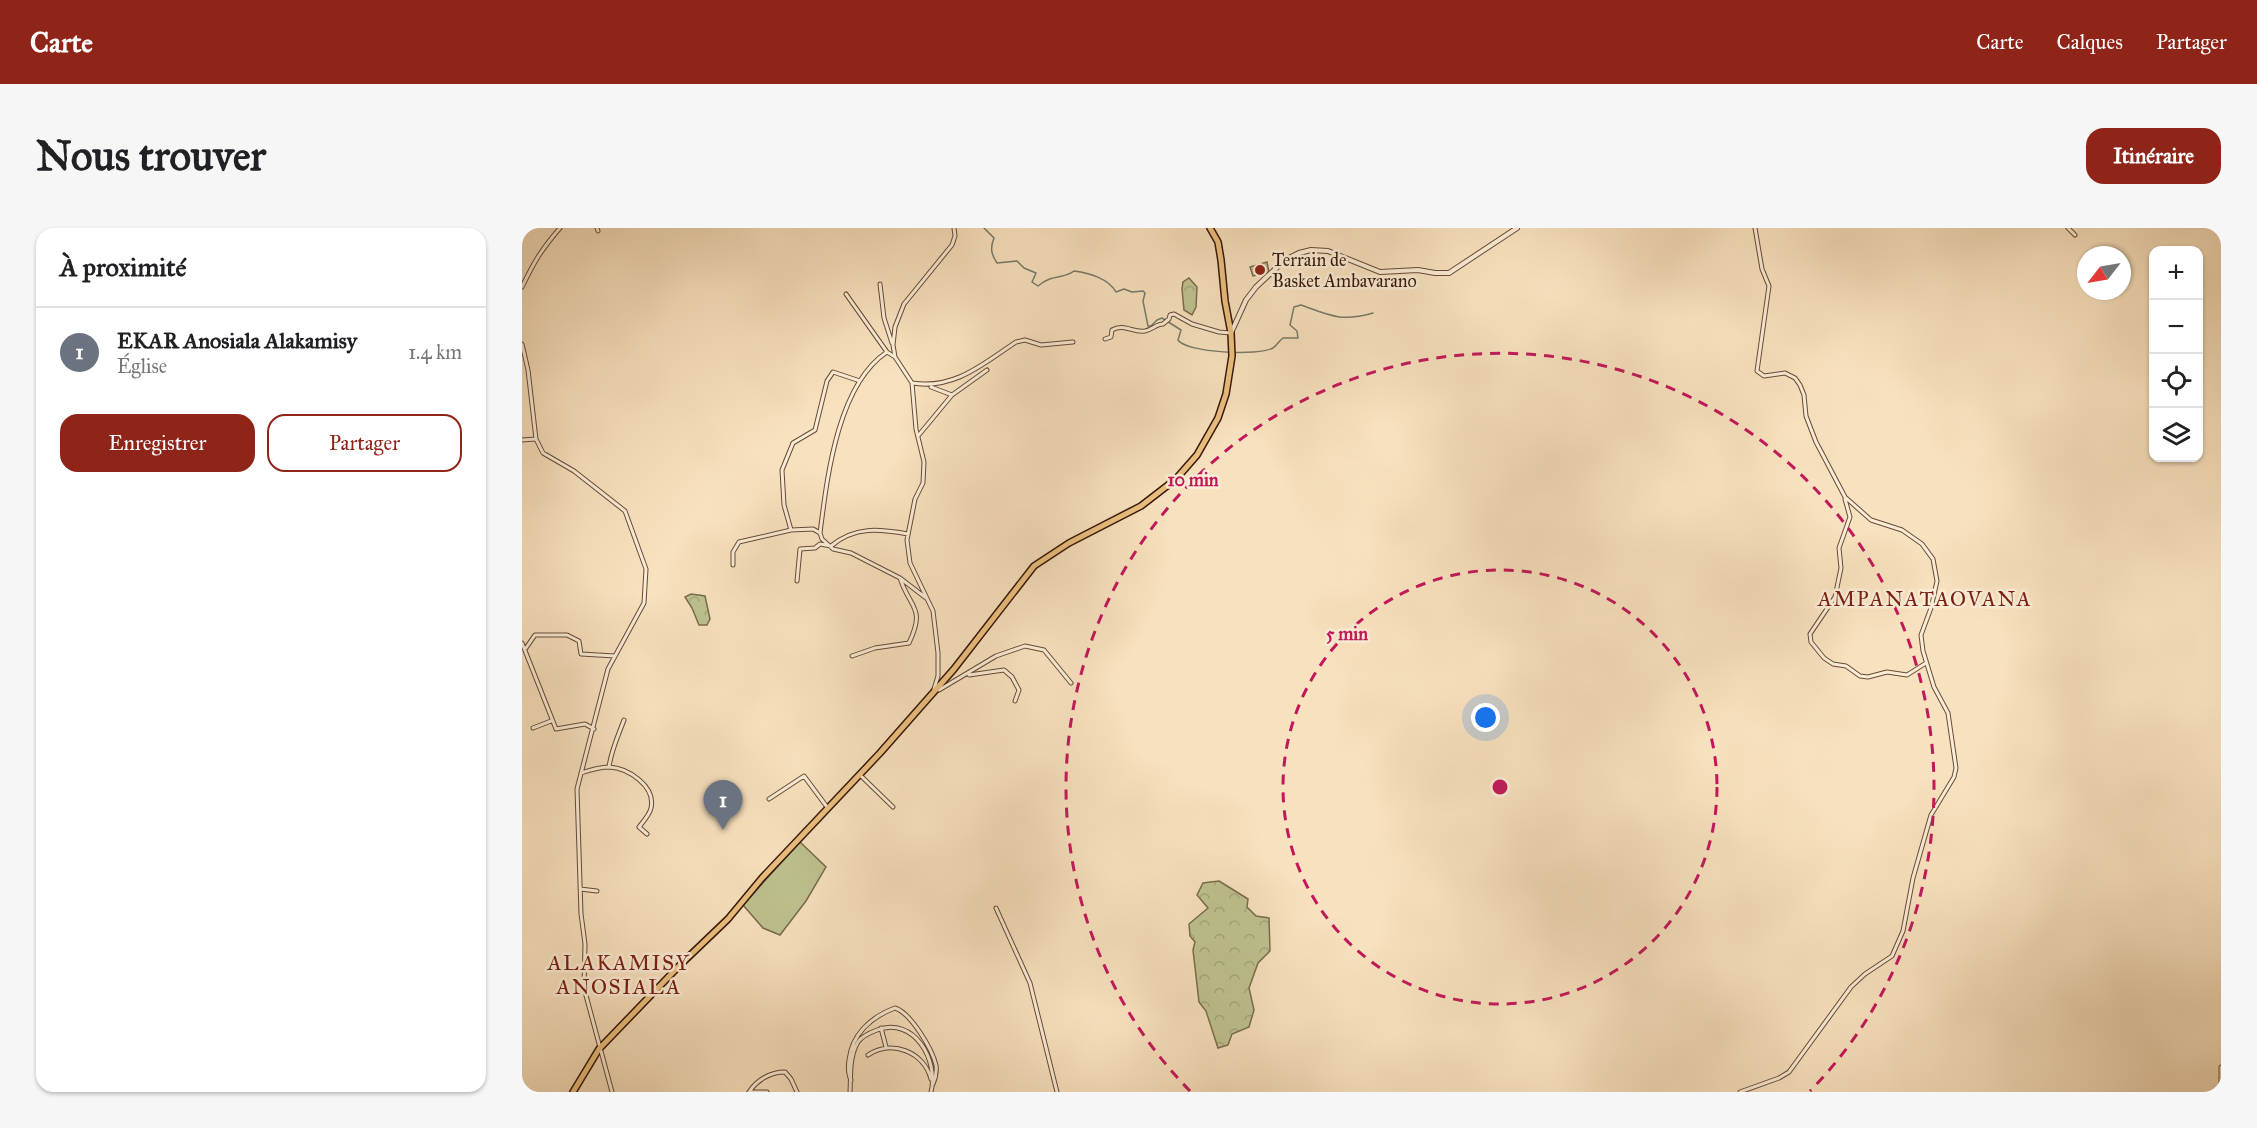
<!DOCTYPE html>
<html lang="fr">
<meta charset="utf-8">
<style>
body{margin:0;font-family:"IM FELL Great Primer",serif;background:#f6f6f6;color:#202124}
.controls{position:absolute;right:18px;top:18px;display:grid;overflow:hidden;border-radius:12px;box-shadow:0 2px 4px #0004}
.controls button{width:54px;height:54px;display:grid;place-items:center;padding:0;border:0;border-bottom:2px solid #e0e0e0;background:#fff;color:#202124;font:30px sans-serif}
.compass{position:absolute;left:1555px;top:18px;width:54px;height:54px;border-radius:50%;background:#fff;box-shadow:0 2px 4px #0004;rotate:239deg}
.you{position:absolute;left:964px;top:490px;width:21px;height:21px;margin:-15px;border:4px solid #fff;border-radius:50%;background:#1a73e8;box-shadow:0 0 0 9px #1a73e833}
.badge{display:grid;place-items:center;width:39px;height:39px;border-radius:50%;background:#8f2418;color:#fff;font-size:20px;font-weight:700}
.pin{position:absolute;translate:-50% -50px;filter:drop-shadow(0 2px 3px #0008)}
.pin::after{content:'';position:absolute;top:32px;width:21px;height:18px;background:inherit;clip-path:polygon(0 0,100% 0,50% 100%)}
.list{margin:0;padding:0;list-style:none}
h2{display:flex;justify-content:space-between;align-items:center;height:78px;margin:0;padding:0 24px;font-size:26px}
h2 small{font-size:20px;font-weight:400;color:#757577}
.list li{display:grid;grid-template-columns:39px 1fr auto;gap:18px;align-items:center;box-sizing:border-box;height:90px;padding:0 24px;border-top:2px solid #e0e0e0}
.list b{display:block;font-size:22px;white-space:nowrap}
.list p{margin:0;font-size:20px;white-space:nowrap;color:#757577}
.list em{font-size:20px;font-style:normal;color:#757577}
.actions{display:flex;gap:12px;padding:18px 24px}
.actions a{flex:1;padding:14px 0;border:2px solid #8f2418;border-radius:18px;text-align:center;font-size:21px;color:#8f2418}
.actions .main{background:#8f2418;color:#fff}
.icon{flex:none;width:33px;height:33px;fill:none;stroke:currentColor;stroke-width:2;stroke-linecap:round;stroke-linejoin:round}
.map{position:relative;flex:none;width:1699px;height:864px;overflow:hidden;border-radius:18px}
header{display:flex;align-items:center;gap:36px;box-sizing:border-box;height:84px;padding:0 30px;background:#8f2418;color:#fff}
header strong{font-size:28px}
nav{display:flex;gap:33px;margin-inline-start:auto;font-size:21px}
.intro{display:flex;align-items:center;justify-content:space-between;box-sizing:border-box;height:144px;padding:0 36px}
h1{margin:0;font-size:42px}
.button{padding:15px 27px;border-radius:18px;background:#8f2418;color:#fff;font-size:21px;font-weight:700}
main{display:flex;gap:36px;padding:0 36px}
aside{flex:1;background:#fff;border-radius:18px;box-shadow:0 2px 4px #0004}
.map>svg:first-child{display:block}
</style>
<header>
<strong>Carte</strong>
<nav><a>Carte</a><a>Calques</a><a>Partager</a></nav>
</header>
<div class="intro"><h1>Nous trouver</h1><a class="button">Itinéraire</a></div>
<main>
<aside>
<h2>À proximité<small></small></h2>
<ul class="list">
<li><span class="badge" style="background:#6b7280">1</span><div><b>EKAR Anosiala Alakamisy</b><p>Église</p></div><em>1.4 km</em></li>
</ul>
<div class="actions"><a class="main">Enregistrer</a><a>Partager</a></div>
</aside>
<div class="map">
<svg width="1699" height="864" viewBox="0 0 1699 864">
<defs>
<pattern id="forest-crowns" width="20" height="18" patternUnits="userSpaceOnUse" patternTransform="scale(1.5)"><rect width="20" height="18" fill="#bec290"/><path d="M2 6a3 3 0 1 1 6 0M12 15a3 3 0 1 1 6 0" fill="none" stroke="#a4a67b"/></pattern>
</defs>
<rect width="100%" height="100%" fill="#f8e1be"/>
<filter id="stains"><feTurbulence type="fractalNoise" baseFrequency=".00333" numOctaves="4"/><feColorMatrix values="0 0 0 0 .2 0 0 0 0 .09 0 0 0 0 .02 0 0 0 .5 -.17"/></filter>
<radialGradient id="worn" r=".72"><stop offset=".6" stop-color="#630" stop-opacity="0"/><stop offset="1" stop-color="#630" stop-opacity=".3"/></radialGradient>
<!-- green -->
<path fill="#bec290" stroke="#7a6c4e" stroke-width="1.5" d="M745 34 747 45 731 48 728 39Z
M278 614 304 639 284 673 258 707 241 700 221 677Z"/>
<!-- forest -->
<path fill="url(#forest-crowns)" stroke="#7a6c4e" stroke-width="1.5" d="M667 50 675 59 674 79 670 87 662 82 660 61 661 54Z
M169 366 183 368 188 391 185 397H177L170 380 163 369Z
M697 653 726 671 725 679 734 688 747 690 748 723 736 735 727 760 732 782 727 799 710 806 706 817 696 820 684 783 677 774 671 722 673 714 668 708 667 696 686 680 675 667 681 655Z"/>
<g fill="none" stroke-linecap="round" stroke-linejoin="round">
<!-- stream -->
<path stroke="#757b6c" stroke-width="1.5" d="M462 0 472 10C468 20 469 26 475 35L495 33 502 40 514 45 510 54 516 58C532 45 540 52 552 43 568 45 587 51 594 64L602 61 610 64 621 63 623 65 621 73 626 98H629L635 92 640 90 659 102 656 112C665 125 737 128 751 120 755 117 757 113 761 110H776L775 103 768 97 772 79 779 77C809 88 819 94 851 85"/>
<defs>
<path id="minor" d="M75 0 76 3
M1546 0 1553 7
M358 56 362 90 370 115
M0 59C12 34 19 22 38 0
M324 66 365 124 373 129
M583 111 589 109 590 102C602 95 611 105 623 103 630 102 634 96 641 96L647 91 648 87 652 86 670 96 697 104 709 105
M0 116 6 142 14 211 21 225 52 243 103 283 124 341 122 375 86 441 55 561 59 686 63 716 62 760 90 864
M338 153 311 144 305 153 293 202 271 215 260 242 262 277 269 302 291 301 298 305C305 251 315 157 365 124
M390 155C432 162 461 136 494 114L503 112 519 117 551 114
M409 159 430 167
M396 208 430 167 465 142
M0 212 14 211
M1323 271 1328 289 1317 320 1319 340 1313 369 1288 406 1289 414 1302 430 1311 436 1324 438 1338 448 1346 449 1365 444 1385 447 1404 435
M298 305 300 311 311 321 329 325 378 350 404 370
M211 337V324L217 314 269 302
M275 353 278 321 293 320 298 316 309 318C333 298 357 301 386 306
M0 415 34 501 63 496 72 501
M4 420 13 407H45L57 413 59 426 93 428
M330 428 353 420 387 415C404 379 388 381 378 350
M447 447 482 442 490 449 497 462 493 473
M412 461 416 448V425L411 383 388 335 385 312 393 271 401 255 402 234 394 201 390 155 373 129 371 117 373 99 382 76 430 17 433 8 432 0
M417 462 474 428 503 418 522 422 549 455
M11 500 29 493
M87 539C89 523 96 508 102 492
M59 545C68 542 77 539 87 539 106 540 134 558 129 580 128 586 121 594 117 599L125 606
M338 547 371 579
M247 571 282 548 305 579
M58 661 75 663
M474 680 508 755 535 864
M359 800 364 819
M346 827C370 811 402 824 409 851
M329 852C326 846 326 839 327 832 330 806 349 789 373 780 389 785 410 821 414 837 415 844 414 849 411 856
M227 864C235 852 248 844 263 844L269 851 275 864
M230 864H245
M328 864C329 848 327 829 336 814 340 808 347 805 355 802 392 788 417 832 409 864
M1218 864 1257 850 1267 844 1329 759 1343 746 1370 728 1381 703 1391 650 1409 587 1432 549 1434 540 1426 485 1412 459 1401 423 1399 407 1409 380 1415 353 1411 331 1400 316 1380 302 1349 292 1323 269 1294 214 1284 188 1282 167 1278 157 1273 150 1263 145 1242 148 1235 143 1247 58 1240 41 1233 0
M1699 864V839"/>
<path id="tertiary" d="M709 105 724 72 734 59 763 32 777 25 789 22 806 23 858 44 896 42 913 45H927L995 0"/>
<path id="primary" d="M51 864 77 821 158 737 206 691 240 650 358 525 432 441 512 338 547 315 619 278 654 251 675 227 696 190 704 166 710 128 709 105 703 73 699 32 696 14 688 0"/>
</defs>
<!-- minor casing -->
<use href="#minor" stroke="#664a38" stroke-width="5"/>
<!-- tertiary casing -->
<use href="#tertiary" stroke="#664a38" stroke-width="6"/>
<!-- primary casing -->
<use href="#primary" stroke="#35170b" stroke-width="8"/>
<!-- minor -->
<use href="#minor" stroke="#faecd5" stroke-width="3"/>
<!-- tertiary -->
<use href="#tertiary" stroke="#faecd5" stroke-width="4"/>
<!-- primary -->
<use href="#primary" stroke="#ecc07f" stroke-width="5"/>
</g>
<!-- distance rings -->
<g fill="none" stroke="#c2185b" stroke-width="3" stroke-dasharray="10 8">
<circle cx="978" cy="559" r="217"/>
<path d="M668 863A434 434 0 1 1 1288 863"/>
</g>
<!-- markers -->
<circle fill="#8f2418" stroke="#faecd5" stroke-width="2" cx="738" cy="42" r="6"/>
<g text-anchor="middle" stroke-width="5" stroke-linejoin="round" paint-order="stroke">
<!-- poi labels -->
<g font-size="18" fill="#35170b" stroke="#faecd5" text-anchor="start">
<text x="750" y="38">Terrain de<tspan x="750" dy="21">Basket Ambavarano</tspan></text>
</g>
<!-- quarter labels -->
<g font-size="21" letter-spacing="1.5" fill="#7a1f14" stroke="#faecd5">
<text x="1403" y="378">AMPANATAOVANA</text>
<text x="97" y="742">ALAKAMISY<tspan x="97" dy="24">ANOSIALA</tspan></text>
</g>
</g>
<circle cx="978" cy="559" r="9" fill="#c2185b" stroke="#faecd5" stroke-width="3"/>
<g font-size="18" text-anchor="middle" font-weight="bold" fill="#c2185b" stroke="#faecd5" stroke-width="5" stroke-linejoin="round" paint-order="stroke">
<text x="671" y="258">10 min</text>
<text x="825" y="412">5 min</text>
</g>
<rect width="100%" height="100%" filter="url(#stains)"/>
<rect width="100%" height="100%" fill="url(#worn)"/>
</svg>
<div class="controls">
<button>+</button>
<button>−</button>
<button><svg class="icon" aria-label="locate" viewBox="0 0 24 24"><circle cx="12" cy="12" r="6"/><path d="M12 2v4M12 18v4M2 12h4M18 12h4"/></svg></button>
<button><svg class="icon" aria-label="layers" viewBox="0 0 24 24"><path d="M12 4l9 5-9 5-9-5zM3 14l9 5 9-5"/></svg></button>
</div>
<svg class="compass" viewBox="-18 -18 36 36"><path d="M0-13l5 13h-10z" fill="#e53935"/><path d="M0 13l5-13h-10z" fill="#757577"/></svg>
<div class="you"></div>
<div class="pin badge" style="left:201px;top:602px;background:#6b7280">1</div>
</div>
</main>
